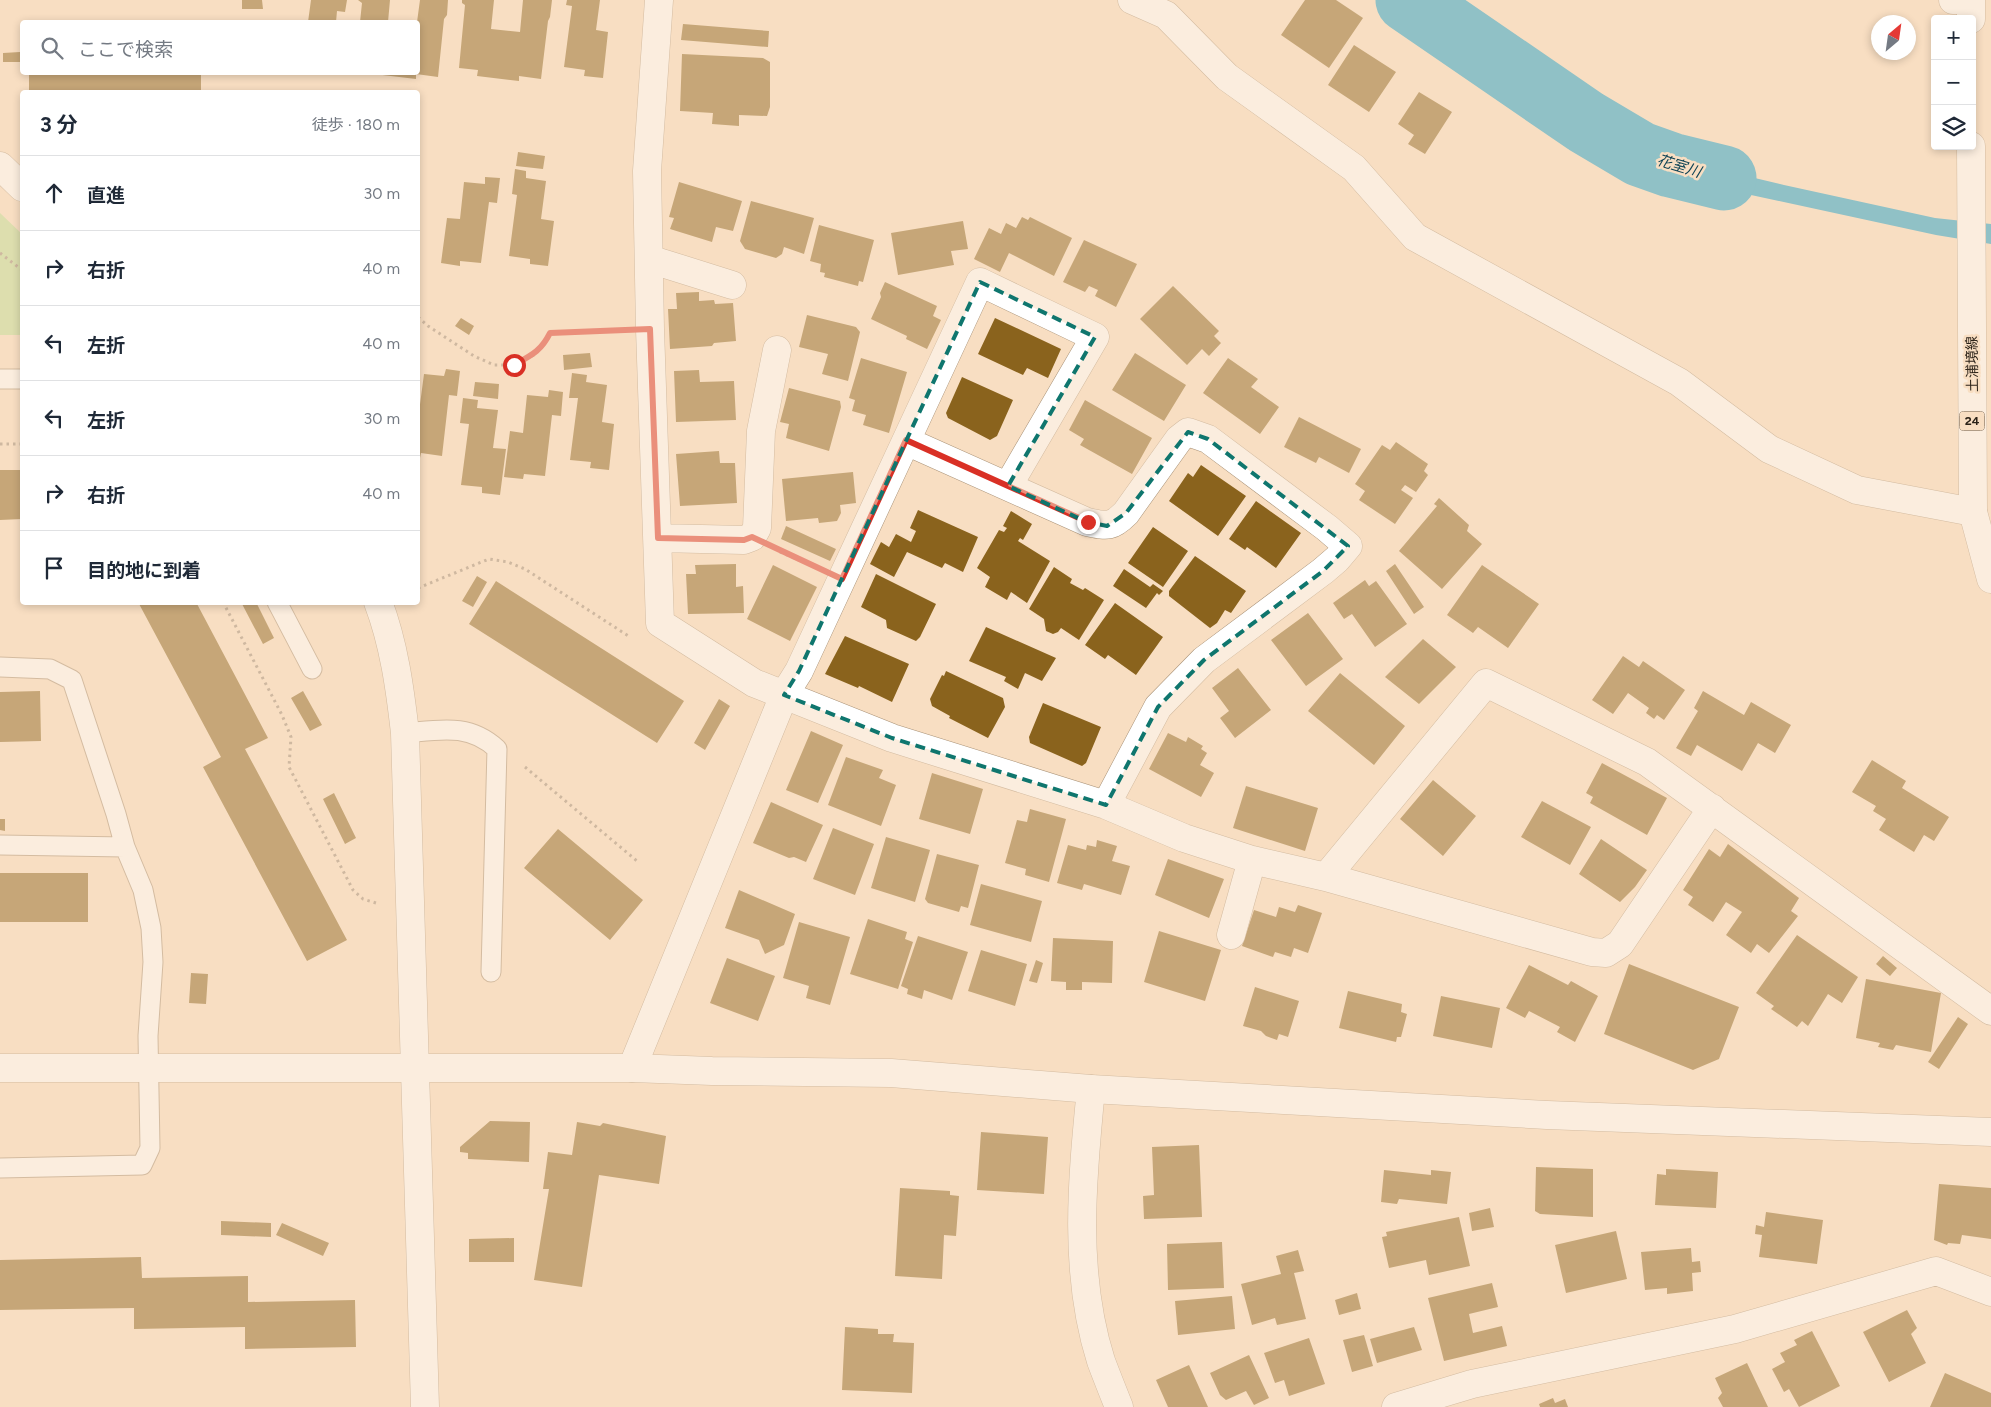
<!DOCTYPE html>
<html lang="ja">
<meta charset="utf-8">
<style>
body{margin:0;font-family:Figtree,"Noto Sans JP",sans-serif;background:#f6f6f7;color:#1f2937}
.controls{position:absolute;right:15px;top:15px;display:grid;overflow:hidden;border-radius:5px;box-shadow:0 2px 8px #0003}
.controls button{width:45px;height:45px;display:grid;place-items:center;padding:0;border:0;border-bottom:1px solid #e0e1e3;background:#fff;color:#1f2937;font:25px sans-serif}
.compass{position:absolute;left:1871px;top:15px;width:45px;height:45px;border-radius:50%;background:#fff;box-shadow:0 2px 8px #0003;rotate:29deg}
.stop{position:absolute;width:15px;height:15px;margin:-11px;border:4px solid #d93025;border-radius:50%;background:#fff}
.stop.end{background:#d93025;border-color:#fff;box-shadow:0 1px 5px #0008}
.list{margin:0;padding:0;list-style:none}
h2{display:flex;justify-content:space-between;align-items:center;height:65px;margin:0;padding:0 20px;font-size:21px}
h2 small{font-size:16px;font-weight:400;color:#747a83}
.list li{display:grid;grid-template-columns:32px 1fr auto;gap:15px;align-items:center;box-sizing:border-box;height:75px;padding:0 20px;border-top:1px solid #e0e1e3}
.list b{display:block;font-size:19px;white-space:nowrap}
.list em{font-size:16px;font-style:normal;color:#747a83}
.icon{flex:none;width:28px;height:28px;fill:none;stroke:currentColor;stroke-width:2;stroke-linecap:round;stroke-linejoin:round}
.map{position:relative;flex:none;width:1991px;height:1407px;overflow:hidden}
.search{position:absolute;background:#fff;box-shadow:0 2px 8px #0003;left:20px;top:20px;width:400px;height:55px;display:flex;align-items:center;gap:12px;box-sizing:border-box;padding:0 18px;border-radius:5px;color:#747a83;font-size:19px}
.panel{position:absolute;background:#fff;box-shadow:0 2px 8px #0003;left:20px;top:90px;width:400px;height:515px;border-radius:5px}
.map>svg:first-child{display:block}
</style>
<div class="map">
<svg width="1991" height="1407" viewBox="0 0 1991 1407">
<rect width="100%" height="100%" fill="#f8dec2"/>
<!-- green -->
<path fill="#bdde95" d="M0 213 22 234V335H0Z"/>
<!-- water -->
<path fill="#129dc9" d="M1641 143 1679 160 1784 185 1935 218 1991 224V244L1936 235 1700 184 1635 164Z"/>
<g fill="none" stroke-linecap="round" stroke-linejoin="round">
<!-- river -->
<path stroke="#129dc9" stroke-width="65" d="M1408 0 1586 122 1640 154 1671 165 1724 178"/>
</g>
<!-- building -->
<path fill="#8a631d" d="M242 0H262L263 9H242Z
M311 0H347L345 12 337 11 336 22H308Z
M358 0H390L388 22H360L362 3Z
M420 0H448L447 15 444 19 438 77 416 74V79L374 74V72H418L417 22Z
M462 0H494L491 29 520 32 523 0H552L550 17 548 21 541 79 519 76V81L477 76 478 70 459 68 465 5 462 3Z
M567 0H600L596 30 608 32 603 78 584 76 585 70 564 67 572 6 566 5Z
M1305 0H1336L1363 18 1329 68 1281 35Z
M683 24 769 31 768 47 681 40Z
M1354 45 1396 72 1369 112 1328 85Z
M20 52V62H3V53Z
M682 54 763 58 770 62V107L767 116 739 115V126L712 124 713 113 680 111Z
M29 72H201V92H29Z
M1419 92 1452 112 1425 154 1408 144 1414 135 1398 124Z
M518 152 545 156 543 169 516 166Z
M515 169 526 171V178L546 181 541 219 554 221 548 266 530 264V259L509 256 517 195 512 194Z
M485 177 500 178 497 203 489 202 481 263 460 261V266L441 263 447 218 460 219 464 182 485 184Z
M679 182 742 201 733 231 716 227 712 242 670 229 674 218 669 217Z
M751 201 814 218 804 254 784 247 782 254 776 258 745 249 740 241Z
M1022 217 1028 220 1030 217 1072 238 1054 276 1009 253 1000 272 974 259 989 228 1001 234 1006 223 1016 228Z
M963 221 968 249 951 251 954 265 898 275 891 233Z
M819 225 874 240 863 282 859 281 858 286 824 277 825 273 820 272 821 264 810 261Z
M1084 240 1137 264 1116 307 1095 296 1098 290 1089 286 1085 292 1063 282Z
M885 282 937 306 933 316 941 320 927 349 906 339 907 336 871 319 881 297 880 293Z
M1173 286 1219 331 1214 336 1221 343 1209 356 1202 349 1187 365 1140 319Z
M699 292V301L714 300 715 304 733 303 736 341 714 343 712 346 670 349 668 309H677L676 293Z
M807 315 856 327 860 332 848 381 822 374 828 354 799 347Z
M461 318 474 326 469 335 455 326Z
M995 318 1061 349 1048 378 1027 368 1023 375 978 354Z
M590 353 592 367 564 370 563 355Z
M1135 353 1186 385 1164 421 1112 390Z
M861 358 907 372 889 433 863 425 866 415 852 411 855 400 849 398Z
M1228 358 1258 379 1251 387 1279 407 1260 434 1203 393Z
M446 369 460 371 457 396 449 395 442 456 421 453 420 458H418V412H419L424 374 444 376Z
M699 370 700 382 734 381 736 420 676 422 674 371Z
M572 373 587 375 586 382 607 385 602 422 614 424 609 470 590 468 591 462 570 460 578 398H569Z
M962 377 1013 400 997 436 990 440 948 418 946 413Z
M475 382 499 384 498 399 473 396Z
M789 388 840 401 841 407 829 451 786 438 789 424 780 422Z
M549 390 563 392 561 416 552 415 545 476 524 474 523 479 504 477 510 431 523 433 527 395 548 397Z
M463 398 478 400 477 408 498 410 493 448 506 449 500 495 482 493V487L461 485 469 424 460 423Z
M1085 400 1152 438 1132 474 1080 445 1084 439 1069 430Z
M1299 417 1361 449 1349 473 1319 457 1316 463 1284 447Z
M1396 442 1428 464 1424 471 1428 475 1416 492 1405 485 1401 490 1413 498 1395 524 1359 500 1365 491 1355 484 1382 445 1390 450Z
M719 451 720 463H735L737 503 680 506 676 454Z
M1201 465 1246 496 1218 536 1169 501 1188 473 1193 477Z
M0 470H22V519L0 520Z
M853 472 856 503 840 505 841 513 837 521 819 523 818 518 786 521 782 479Z
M1439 498 1469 525 1467 531 1482 544 1442 589 1399 551 1437 506 1434 504Z
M1256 501 1301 533 1276 568 1247 547 1245 550 1229 539Z
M918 510 978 537 963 572 945 563 942 568 907 552 894 577 870 564 881 542 889 547 896 534 911 542 916 531 910 528Z
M1011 511 1032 524 1023 540 1020 538 1018 541 1050 561 1027 603 1011 592 1007 600 985 587 990 577 977 568 999 530 1004 532 1007 528 1003 526Z
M786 526 836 549 830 561 781 539Z
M1153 527 1188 551 1163 587 1128 563Z
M1195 556 1246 591 1231 613 1225 610 1217 623 1210 628 1169 596V591Z
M736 564V587L743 586 744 613 688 614 686 574H696L695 565Z
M1395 564 1424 607 1414 614 1386 571Z
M773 565 817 587 790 641 747 619Z
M1482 565 1539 604 1508 648 1478 627 1473 633 1447 615Z
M1054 567 1072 579 1070 583 1083 590 1085 588 1104 600 1079 640 1061 628 1058 632 1053 634 1046 631 1044 619 1029 609Z
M1124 569 1150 587 1153 584 1163 591 1159 595 1157 593 1146 608 1113 586Z
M876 574 936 604 920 637 916 641 887 628 886 620 861 607Z
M477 576 487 582 473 607 462 601Z
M1365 580 1369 586 1376 581 1407 624 1375 647 1352 614 1344 619 1333 603Z
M496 581 684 701 657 743 469 624Z
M138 602H196L268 738 245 749 347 940 307 961 203 767 221 757Z
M241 602H256L274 638 263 644Z
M1115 603 1163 637 1136 675 1108 655 1105 659 1085 645Z
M1308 613 1343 659 1306 686 1271 640Z
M986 627 1056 658 1042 681 1025 673 1018 689 1004 681 1006 677 969 661Z
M845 636 909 664 892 702 859 686 858 688 825 674Z
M1423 639 1456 667 1419 704 1385 677Z
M1623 656 1639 667 1643 661 1685 690 1664 720 1657 715 1654 719 1646 713 1649 708 1628 693 1613 714 1592 700Z
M1238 668 1271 710 1235 738 1220 718 1229 711 1212 688Z
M946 671 1003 698 1005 707 988 738 949 718 950 716 932 706 930 699 942 675 944 676Z
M1340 673 1405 726 1374 765 1308 711Z
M40 691 41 741 0 742V692Z
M303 691 322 725 310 731 291 698Z
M1703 691 1744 715 1751 702 1791 725 1775 753 1758 743 1742 771 1697 745 1691 756 1676 748 1698 711 1694 708Z
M719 699 730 706 705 750 694 743Z
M1043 703 1101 727 1086 763 1082 766 1030 743 1029 737Z
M811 731 843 745 818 803 786 790Z
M1168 733 1186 742 1188 737 1203 746 1201 749 1207 753 1200 765 1214 773 1201 797 1149 769Z
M846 757 883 770 879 778 896 785 881 826 828 805Z
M1872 760 1906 781 1902 788 1949 817 1934 841 1924 835 1914 852 1879 830 1886 819 1873 811 1876 806 1852 792Z
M1602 763 1667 798 1647 835 1590 803 1593 797 1586 793Z
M932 773 983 789 970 834 919 819Z
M1433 780 1476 816 1443 856 1400 819Z
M1246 786 1318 808 1305 851 1233 828Z
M334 793 356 838 345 844 323 799Z
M1542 801 1591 827 1570 865 1521 837Z
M771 802 823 825 806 862 794 857 789 858 753 843Z
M1030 809 1066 819 1049 882 1025 875 1026 869 1005 863 1017 820 1027 822Z
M0 819H5V831L0 830Z
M833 828 874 844 855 895 813 879Z
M558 829 643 900 610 940 524 868Z
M886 837 930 850 915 902 871 888Z
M1601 839 1647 870 1635 887 1620 902 1579 874Z
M1097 840 1117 846 1112 861 1130 866 1121 895 1084 884 1082 890 1057 883 1068 845 1086 850 1087 845 1096 847Z
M1728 844 1799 898 1791 911 1798 916 1769 953 1757 944 1751 953 1726 935 1742 912 1726 902 1713 922 1688 905 1693 897 1683 890 1709 849 1720 857Z
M937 854 979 865 968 908 961 906 959 912 928 903 925 899Z
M1168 859 1224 879 1209 918 1155 895Z
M0 873H88V922H0Z
M981 884 1042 901 1031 942 970 925Z
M739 890 795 914 784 945 765 954 759 940 725 928Z
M1298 905 1322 913 1308 953 1294 948 1291 957 1275 952 1273 957 1242 946 1254 910 1276 917 1279 907 1295 912Z
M868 919 907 932 905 939 913 942 898 989 850 974Z
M799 922 850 937 830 1005 806 998 809 986 783 978Z
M1159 931 1221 950 1205 1001 1144 982Z
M1797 935 1858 977 1842 1003 1828 994 1808 1026 1802 1021 1797 1027 1771 1009 1774 1006 1756 993Z
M918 936 968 952 952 1000 924 990 922 999 907 994 908 989 901 986Z
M1053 938 1113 941 1112 983 1082 982V990H1066V982L1051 981Z
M981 950 1027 964 1015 1006 968 991Z
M1883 956 1897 968 1890 976 1876 964Z
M727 958 775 976 758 1021 710 1003Z
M1036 960 1043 963 1037 983 1029 981Z
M1629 964 1739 1007 1719 1059 1693 1070 1604 1034Z
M1529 965 1568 985 1571 981 1598 996 1575 1042 1557 1032 1560 1027 1529 1011 1525 1018 1506 1008Z
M191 973 208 974 206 1004 189 1003Z
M1866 979 1941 993 1931 1052 1896 1045 1893 1050 1878 1047 1880 1043 1856 1038Z
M1255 987 1299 1001 1288 1037 1279 1034 1277 1040 1266 1036 1261 1031 1243 1026Z
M1348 991 1402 1004 1401 1012 1407 1014 1401 1037H1397L1396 1042 1339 1028Z
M1441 996 1500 1008 1492 1048 1433 1036Z
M1958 1017 1968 1024 1939 1069 1928 1062Z
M490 1121 530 1122 529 1162 468 1159V1153L460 1152V1147Z
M577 1122 600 1126 603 1123 666 1136 659 1184 599 1175 582 1287 534 1280 549 1189H543L548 1152 572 1155Z
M981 1132 1048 1137 1044 1194 977 1190Z
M1199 1145 1202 1217 1144 1219 1143 1196 1154 1195 1152 1147Z
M1536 1167 1593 1169V1217L1540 1214 1535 1211Z
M1666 1169 1718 1172 1716 1208 1655 1205 1657 1174 1666 1175Z
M1384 1170 1431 1175V1170L1451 1172 1447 1204 1399 1199 1397 1204 1381 1202Z
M1939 1184 1991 1188V1239L1962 1235 1960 1244 1948 1243 1947 1245 1934 1240Z
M900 1188 950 1191V1195L959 1196 956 1236 944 1235 942 1279 895 1276Z
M1490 1208 1494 1227 1472 1231 1469 1213Z
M1766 1212 1823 1220 1817 1264 1759 1257 1762 1235 1755 1234 1756 1225 1764 1227Z
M1459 1217 1470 1266 1429 1275 1426 1260 1389 1268 1382 1237 1387 1236 1386 1232Z
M221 1221 271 1223V1237L221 1235Z
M282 1223 329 1243 323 1256 276 1235Z
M1616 1231 1627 1279 1566 1293 1555 1245Z
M514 1238V1262H469V1239Z
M1222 1242 1224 1288 1168 1290 1167 1244Z
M1691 1248 1692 1262 1700 1261 1701 1272 1692 1273 1693 1291 1667 1294V1288L1645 1290 1641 1252Z
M1298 1250 1304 1271 1294 1273 1306 1319 1277 1325 1275 1318 1252 1325 1241 1284 1281 1274 1276 1256Z
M141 1257 142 1278 248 1276V1302L355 1300 356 1347 245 1349V1327L134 1329V1308L0 1310V1260Z
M1492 1283 1498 1307 1469 1314 1473 1333 1502 1326 1507 1346 1444 1361 1428 1298Z
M1357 1293 1361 1309 1339 1315 1335 1300Z
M1232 1296 1235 1329 1178 1335 1175 1301Z
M1907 1310 1917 1328 1911 1334 1926 1363 1889 1382 1863 1332Z
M845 1327 878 1329V1334H894L893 1342 914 1343 912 1393 842 1390Z
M1414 1327 1422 1350 1377 1363 1370 1339Z
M1812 1331 1840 1386 1799 1407 1789 1389 1784 1392 1772 1369 1785 1362 1780 1353 1797 1345 1794 1340Z
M1364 1335 1373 1366 1352 1372 1343 1340Z
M1309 1338 1325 1384 1289 1396 1284 1380 1275 1383 1264 1353Z
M1249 1355 1269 1398 1254 1405 1246 1391 1226 1400 1220 1395 1210 1373Z
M1747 1363 1768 1407H1723L1718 1398 1722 1393 1715 1378Z
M1189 1365 1208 1407H1168L1156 1380Z
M1945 1373 1991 1393V1407H1930Z
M1553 1398 1555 1403 1565 1399 1568 1407H1540L1539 1404Z"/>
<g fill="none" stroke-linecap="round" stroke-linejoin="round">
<defs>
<path id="service" d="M0 379H22
M277 602 312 669
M0 667 50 669 72 680 116 814 125 847 143 890 151 928 153 962 148 1036 150 1148 142 1165 0 1168
M405 733C440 730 469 723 497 749L491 972
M0 845 125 847"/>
<path id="minor" d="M659 0 647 171 650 329 660 623 754 683 892 738 1106 805 1184 838 1252 860 1326 877 1592 952 1606 953 1620 944 1712 808
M1132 0 1166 15 1227 77 1354 168 1415 237 1679 382 1769 449 1857 490 1973 512
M1953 0H1970
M649 259 732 285
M906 441 980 282 1095 337 1008 486
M658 538 744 540 752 537 757 528 761 431 777 350
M1326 877 1486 683 1647 762 1991 1011
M1231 935 1252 860
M632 1068 784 695 799 671 906 441 1087 522C1107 526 1111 528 1126 513L1179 439 1188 432 1208 439 1327 528 1348 546 1337 559 1323 571 1204 660 1158 707 1106 805
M1091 1089C1082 1179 1073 1273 1101 1361 1107 1377 1113 1392 1119 1407
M1396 1407 1472 1384 1735 1329 1936 1271 1991 1292"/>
<path id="tertiary" d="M0 166 22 187
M378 602C394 644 400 689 405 733L425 1407
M0 1068H632L712 1071 891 1073 1091 1089 1547 1115 1991 1132"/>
<path id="primary" d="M1971 19V0
M1971 146 1973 512 1991 579"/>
</defs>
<!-- service casing -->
<use href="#service" stroke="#a99277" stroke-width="21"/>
<!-- minor casing -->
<use href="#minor" stroke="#a99277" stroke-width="29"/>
<!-- tertiary casing -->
<use href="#tertiary" stroke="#a99277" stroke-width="29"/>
<!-- primary casing -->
<use href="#primary" stroke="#a99277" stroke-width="29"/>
<!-- path -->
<path stroke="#9d8a76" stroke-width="3" stroke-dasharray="2.5 4" stroke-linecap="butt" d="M0 253 22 270
M418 317 428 326 474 356 494 365H514L534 355 543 346 550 333 619 330
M0 444H22
M780 552 811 565
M418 588 489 559 508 562 525 569 630 637
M223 602 282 715 291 737 289 767 353 890 363 899 376 903
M525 767 637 861"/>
<!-- service -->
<use href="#service" stroke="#fff" stroke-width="19"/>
<!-- minor -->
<use href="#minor" stroke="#fff" stroke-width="28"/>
<!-- tertiary -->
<use href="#tertiary" stroke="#fff" stroke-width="28"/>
<!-- primary -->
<use href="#primary" stroke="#fff" stroke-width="28"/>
</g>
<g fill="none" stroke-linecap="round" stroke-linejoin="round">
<!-- route -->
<path stroke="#d93025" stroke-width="6" d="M514 365C532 355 541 351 550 333L650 329 658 538 744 540 752 537 842 579 906 440 1088 522"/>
</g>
<!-- marked area -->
<path d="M0 0H1991V1407H0ZM980 282 1095 337 1008 486 1087 522 1107 526 1126 513 1188 432 1208 439 1348 546 1323 571 1204 660 1158 707 1106 805 892 738 784 695 799 671Z" fill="#f8dec2" fill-opacity=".55" fill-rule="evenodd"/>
<path fill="none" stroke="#0f766e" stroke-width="4" stroke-dasharray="10 6" stroke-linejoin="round" d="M980 282 1095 337 1008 486 1087 522 1107 526 1126 513 1188 432 1208 439 1348 546 1323 571 1204 660 1158 707 1106 805 892 738 784 695 799 671Z"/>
<g text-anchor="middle" stroke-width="5" stroke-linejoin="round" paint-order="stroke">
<!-- shield labels -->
<rect fill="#f8dec2" stroke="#685a4b" stroke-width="1" x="1959.5" y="411.5" width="25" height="19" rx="4"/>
<g font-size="12" font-weight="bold" fill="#2b2218">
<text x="1972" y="425">24</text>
</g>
<!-- street labels -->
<g font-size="14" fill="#2b2218" stroke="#f8dec2">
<text transform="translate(1972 364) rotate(-91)" y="5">土浦境線</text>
</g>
<!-- water labels -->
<g font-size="15" font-style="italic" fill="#0f4355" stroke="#f8dec2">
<text transform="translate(1679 166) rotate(17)" y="5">花室川</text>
</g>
</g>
</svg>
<div class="controls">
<button>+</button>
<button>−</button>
<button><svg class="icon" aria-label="layers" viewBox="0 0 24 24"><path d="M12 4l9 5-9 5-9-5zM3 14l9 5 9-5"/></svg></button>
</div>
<svg class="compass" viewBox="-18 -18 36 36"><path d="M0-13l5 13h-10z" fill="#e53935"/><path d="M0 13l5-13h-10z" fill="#747a83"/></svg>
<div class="stop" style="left:514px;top:365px"></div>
<div class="stop end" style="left:1088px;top:522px"></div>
<div class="search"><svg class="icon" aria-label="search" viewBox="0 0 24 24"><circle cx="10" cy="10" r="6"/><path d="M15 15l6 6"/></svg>ここで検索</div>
<section class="panel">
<h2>3 分<small>徒歩 · 180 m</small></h2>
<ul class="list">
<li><svg class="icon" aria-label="ahead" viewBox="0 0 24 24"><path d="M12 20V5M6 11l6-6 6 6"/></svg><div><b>直進</b></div><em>30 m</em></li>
<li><svg class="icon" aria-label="right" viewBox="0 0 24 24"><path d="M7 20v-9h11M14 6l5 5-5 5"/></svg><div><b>右折</b></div><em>40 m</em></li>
<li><svg class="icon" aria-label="left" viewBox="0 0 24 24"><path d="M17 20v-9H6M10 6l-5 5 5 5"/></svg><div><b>左折</b></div><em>40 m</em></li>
<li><svg class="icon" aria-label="left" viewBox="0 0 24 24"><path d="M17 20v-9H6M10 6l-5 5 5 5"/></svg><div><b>左折</b></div><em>30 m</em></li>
<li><svg class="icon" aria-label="right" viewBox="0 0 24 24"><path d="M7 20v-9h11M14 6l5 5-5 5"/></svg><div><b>右折</b></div><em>40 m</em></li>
<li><svg class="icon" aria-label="arrive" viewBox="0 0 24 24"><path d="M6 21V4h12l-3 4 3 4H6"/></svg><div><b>目的地に到着</b></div></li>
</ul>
</section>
</div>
